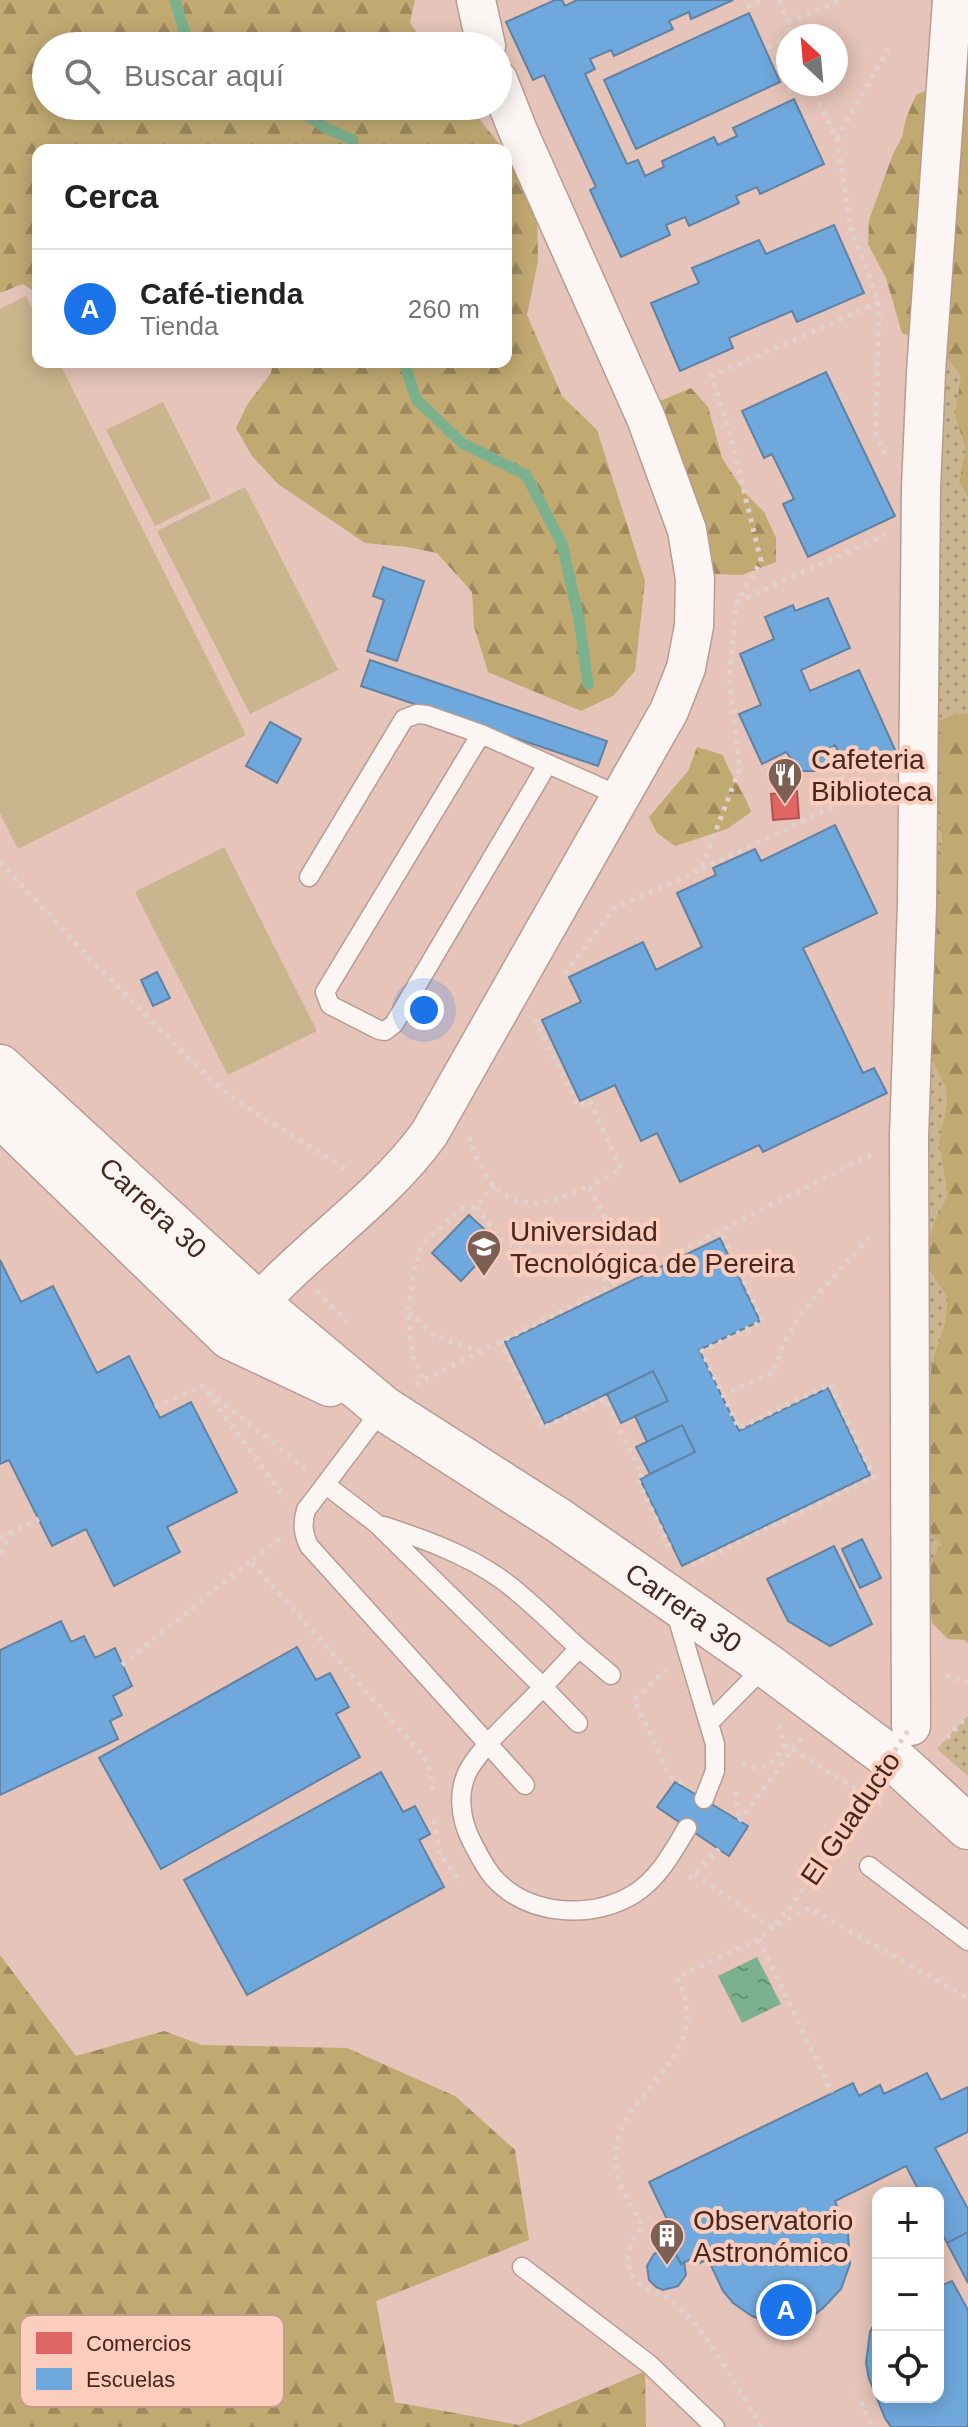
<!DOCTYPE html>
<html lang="es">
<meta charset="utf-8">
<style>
body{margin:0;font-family:Helvetica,sans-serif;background:#f2f2f2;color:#222}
.controls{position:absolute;right:24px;bottom:24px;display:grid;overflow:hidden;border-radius:16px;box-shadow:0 4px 20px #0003}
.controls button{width:72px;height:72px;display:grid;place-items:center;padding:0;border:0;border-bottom:2px solid #e0e0e0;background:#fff;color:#222;font:40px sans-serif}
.compass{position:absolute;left:776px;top:24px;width:72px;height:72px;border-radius:50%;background:#fff;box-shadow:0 4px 20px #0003;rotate:334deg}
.you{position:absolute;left:424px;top:1010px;width:28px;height:28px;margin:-20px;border:6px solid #fff;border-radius:50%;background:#1a73e8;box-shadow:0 0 0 12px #1a73e833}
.badge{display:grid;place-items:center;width:52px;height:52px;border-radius:50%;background:#1a73e8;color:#fff;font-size:26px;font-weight:700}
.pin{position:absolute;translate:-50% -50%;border:4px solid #fff;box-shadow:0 2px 8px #0006}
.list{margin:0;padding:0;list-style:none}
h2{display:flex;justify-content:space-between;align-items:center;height:104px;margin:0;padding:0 32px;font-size:34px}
h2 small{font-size:26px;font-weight:400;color:#767676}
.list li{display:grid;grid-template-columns:52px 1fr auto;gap:24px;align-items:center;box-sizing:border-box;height:120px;padding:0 32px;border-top:2px solid #e0e0e0}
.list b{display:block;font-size:30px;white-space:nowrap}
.list p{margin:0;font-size:26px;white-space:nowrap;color:#767676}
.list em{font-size:26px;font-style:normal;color:#767676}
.icon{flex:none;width:44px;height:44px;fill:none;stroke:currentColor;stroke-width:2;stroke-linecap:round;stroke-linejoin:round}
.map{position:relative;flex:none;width:968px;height:2427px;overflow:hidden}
.search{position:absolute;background:#fff;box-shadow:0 4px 20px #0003;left:32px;top:32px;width:480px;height:88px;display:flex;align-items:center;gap:20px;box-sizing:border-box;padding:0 28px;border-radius:44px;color:#767676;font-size:30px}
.panel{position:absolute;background:#fff;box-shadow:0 4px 20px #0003;left:32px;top:144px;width:480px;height:224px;border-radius:16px}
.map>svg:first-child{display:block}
</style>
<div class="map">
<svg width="968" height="2427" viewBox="0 0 968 2427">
<defs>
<pattern id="grass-dots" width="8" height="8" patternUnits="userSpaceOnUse" patternTransform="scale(2)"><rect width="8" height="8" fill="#cab58e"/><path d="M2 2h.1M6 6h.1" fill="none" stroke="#a69373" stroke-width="1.8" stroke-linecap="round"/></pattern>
<pattern id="forest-firs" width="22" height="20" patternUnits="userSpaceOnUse" patternTransform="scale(2)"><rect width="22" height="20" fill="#c1a972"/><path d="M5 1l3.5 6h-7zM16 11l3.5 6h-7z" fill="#9f8a5d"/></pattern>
<pattern id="water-ripples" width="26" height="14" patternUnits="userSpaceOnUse" patternTransform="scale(2)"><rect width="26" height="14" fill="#7bb18e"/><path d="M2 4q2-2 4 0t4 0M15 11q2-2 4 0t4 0" fill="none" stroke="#679073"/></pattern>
</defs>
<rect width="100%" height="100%" fill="#e6c4b9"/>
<!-- grass -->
<path fill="url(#grass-dots)" d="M968 0V1644L946 1620 911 1593 919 765Z
M968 1715V1776L937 1749Z"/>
<!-- forest -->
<path fill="url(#forest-firs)" d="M0 0H415L410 22 425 46H46V106H469L504 150H38V294L23 284 0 293Z
M968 10V497L959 482 966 449 955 415 961 376 941 349 902 333 886 278 868 244 869 220 893 154 902 137 906 118 916 95 946 81Z
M506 154 537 208 538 261 527 315 562 396 597 430 645 581 635 671 613 696 581 711 488 672 474 626 472 592 437 553 407 547 365 543 278 484 252 456 236 428 247 405 271 373 273 362H506Z
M691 388 708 407 722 458 744 492 764 512 776 538V562L742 575 711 574 658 402Z
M968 714V1640L948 1639 932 1623 926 1573 941 1544 926 1530 919 1513 930 1444 927 1415 932 1363 945 1323 948 1298 928 1268 926 1251 935 1221 948 1195 939 1143 947 1105V1090L932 1059 926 1018V993L935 958 930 901 932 866 942 842 940 824 926 794 929 726 952 715Z
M697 747 723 755C730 776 744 791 751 812L727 829 675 846 657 833 649 817 688 771Z
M0 1955 76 2056 164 2031 202 2045 347 2048 455 2096 515 2150 529 2240 376 2301 395 2402 519 2425 645 2371 646 2427H0Z"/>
<!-- pitch -->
<path fill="#cab58e" d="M26 296 38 320V362H59L246 735 18 849 0 813V309Z
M163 402 211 498 155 526 106 430Z
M245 487 338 670 250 714 157 531Z
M224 847 317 1031 228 1075 135 892Z"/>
<!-- water -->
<path fill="url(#water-ripples)" d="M757 1957 781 2004 742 2023 718 1976Z"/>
<!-- shops -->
<path fill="#e06666" stroke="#b25350" stroke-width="2" d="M797 791 799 818 773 820 771 794Z"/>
<!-- schools -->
<path fill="#6fa8dc" stroke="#6282a3" stroke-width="2" d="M555 0H562L565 6 577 0H733L691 19 689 12 669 21 673 29 614 56 611 50 590 59 595 69 585 74 627 164 638 160 645 176 664 167 662 161 714 137 718 145 737 136 733 128 794 99 824 164 760 194 757 187 736 196 739 203 689 226 685 217 666 225 670 235 621 257 590 190 596 187 544 75 533 80 506 22Z
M749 13 780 82 636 149 604 80Z
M834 225 864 293 797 322 792 311 729 338 733 348 680 371 651 303 699 283 692 268 759 240 766 254Z
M826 372 895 516 808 557 783 504 794 499 772 454 764 458 742 411Z
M383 567 424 581 397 661 367 651 384 600 373 596Z
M828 598 850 648 801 670 810 691 859 670 896 752 849 772 835 745 830 748 828 760 815 771H801L786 752 762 764 739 714 761 705 740 654 774 639 765 617 793 605 795 611Z
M370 660 607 741 598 766 361 686Z
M270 722 301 739 277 783 246 766Z
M835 825 877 913 803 948 863 1073 874 1068 887 1093 763 1152 759 1145 680 1182 657 1133 641 1141 615 1085 580 1101 542 1020 581 1002 569 977 643 942 656 970 702 947 677 893 716 875 713 868 755 849 761 861Z
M157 972 170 998 153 1006 141 980Z
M469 1215 498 1242 461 1281 432 1253Z
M720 1238 760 1321 699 1350 739 1431 828 1388 870 1475 682 1566 640 1479 695 1452 682 1425 647 1442 635 1416 668 1401 653 1371 545 1424 505 1342Z
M0 1260 21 1302 53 1286 97 1373 129 1356 160 1418 191 1402 237 1492 167 1527 180 1552 114 1586 86 1529 52 1546 9 1460 0 1464Z
M653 1371 668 1401 621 1423 607 1394Z
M682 1425 695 1452 650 1474 636 1447Z
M862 1539 881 1578 860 1588 842 1549Z
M834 1546 872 1624 830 1646 788 1621 767 1579Z
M61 1621 71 1642 84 1636 95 1658 115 1648 132 1686 113 1696 122 1715 110 1721 118 1739 0 1795V1650Z
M297 1647 316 1680 330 1673 349 1707 336 1714 360 1757 161 1869 99 1758Z
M381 1772 403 1812 415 1806 430 1834 419 1840 444 1887 247 1995 184 1880Z
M675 1782 748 1826 729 1856 657 1807Z
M927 2073 941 2100 968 2087V2132L935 2148 968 2209V2232L947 2243 938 2226V2193H920L906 2166 835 2201 848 2234 850 2264 841 2289 823 2308 813 2316 788 2323 765 2321 752 2316 733 2303 723 2291 708 2259 696 2265 693 2258 681 2264 671 2245 678 2242 649 2182 853 2083 859 2096 880 2085 884 2094Z
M968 2232V2283L947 2243Z
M671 2245 681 2264 684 2262 686 2275 678 2286 663 2290 656 2287 649 2280 647 2266 654 2254Z
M952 2281 968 2310V2427H891L885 2418 869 2379 866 2363 870 2332 878 2316V2397H938V2287Z"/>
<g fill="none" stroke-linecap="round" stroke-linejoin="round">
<!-- stream -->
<path stroke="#7bb18e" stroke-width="11" d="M175 0 187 40 197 46
M292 106 326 128 353 140 351 150
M404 362 416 399 462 443 526 475 562 544 579 619 588 684"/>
<defs>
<path id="lane" d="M481 734 325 992 330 1005 379 1030 385 1031 394 1024 547 765
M309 877 404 719 417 714 427 715 481 734 622 797
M383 1408 306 1510C302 1524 303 1533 309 1546L525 1785
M326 1485 377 1524 543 1687C520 1712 486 1741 469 1769 457 1791 460 1818 471 1840 477 1852 484 1866 493 1877 528 1916 590 1920 634 1894 659 1878 672 1853 687 1828
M384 1526C423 1539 463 1553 498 1577 527 1597 553 1625 579 1648L543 1687 578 1723
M675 1610 715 1744V1771L704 1799
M579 1648 611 1675
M709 1723 766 1665
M869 1866 968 1941
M522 2267 649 2364 715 2427"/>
<path id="street" d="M476 0 486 46
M238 1328C294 1255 375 1208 429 1134L669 711 686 668 694 626 695 579 687 530 646 418 518 131 498 80
M911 1726 909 1136 917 905 921 488 926 372 952 0"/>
<g id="secondary">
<path id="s1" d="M0 1067 257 1303 383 1408 558 1520 766 1665 899 1764 968 1827"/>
<path d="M0 1114 230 1337 330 1384"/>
</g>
</defs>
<!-- lane casing -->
<use href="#lane" stroke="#b89b91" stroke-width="21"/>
<!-- street casing -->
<use href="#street" stroke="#b89b91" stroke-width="41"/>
<!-- secondary casing -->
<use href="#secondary" stroke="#b89b91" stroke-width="47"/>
<!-- path -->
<path stroke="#ddd2cd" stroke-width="5" stroke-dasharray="4 6" stroke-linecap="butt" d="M779 0 793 36
M747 7 762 0
M788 22 841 0
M768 47 788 38
M788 90 801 84
M837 139 891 44
M879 302 876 433 885 455
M737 602 885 535
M830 748 851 799
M0 862 94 963 209 1078 238 1102 349 1171
M702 869 881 784
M565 974 615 908 701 869 740 768 729 679 737 602 761 561 731 438 712 376 879 302 851 229 837 140 811 84
M535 1019 578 1106 590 1101 621 1170 589 1186
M469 1137C493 1207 523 1218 589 1186L633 1275 872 1154
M476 1207 502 1241 614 1283
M317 1291 352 1327
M409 1312 435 1336 479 1351
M500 1341 543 1428 605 1399 642 1475 636 1477 670 1548
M422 1378 412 1354 408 1311 414 1271 421 1246 460 1209 476 1207 494 1186
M416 1384 633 1275
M209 1392 305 1468
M722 1395 773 1373 782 1347 801 1313 871 1235
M155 1407 202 1386 285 1498
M0 1538 39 1519
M280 1539 250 1561 420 1752 428 1763 433 1790
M0 1553 11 1533
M692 1565 874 1477 830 1384 739 1428 702 1351 763 1321 720 1230
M122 1665 250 1561
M667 1669 634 1700 671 1778 684 1783
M946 1676 968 1683
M779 1725 784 1744 881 1804
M947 1738 968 1715
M742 1764C761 1773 777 1764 784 1744
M736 1792 739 1821
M434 1820 439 1852 461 1883
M739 1821 801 1738
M695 1874 772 1928 789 1909
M689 1879 719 1849
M759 1939 832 2093
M861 2402 872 2427
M761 2427C740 2390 703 2325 670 2299 659 2290 645 2294 634 2278 622 2260 630 2240 643 2227 632 2207 618 2187 616 2165 608 2089 720 2065 677 1977L759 1939 772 1928 809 1908 968 1998"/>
<!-- lane -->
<use href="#lane" stroke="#fbf6f4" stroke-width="18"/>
<!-- street -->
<use href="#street" stroke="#fbf6f4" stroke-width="38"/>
<!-- secondary -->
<use href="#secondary" stroke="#fbf6f4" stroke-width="44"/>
<!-- path-bridge -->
<path stroke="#ddd2cd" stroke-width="5" stroke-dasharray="4 6" stroke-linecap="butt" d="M789 1909 911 1726"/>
</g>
<!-- icons -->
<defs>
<symbol id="restaurant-pin" viewBox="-11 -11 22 30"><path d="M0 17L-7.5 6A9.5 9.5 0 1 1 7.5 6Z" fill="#7d5f54" stroke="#fcccbc"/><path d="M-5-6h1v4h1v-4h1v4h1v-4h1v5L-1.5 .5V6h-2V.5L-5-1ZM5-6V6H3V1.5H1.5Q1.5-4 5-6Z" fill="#fff"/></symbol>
<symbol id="university-pin" viewBox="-11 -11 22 30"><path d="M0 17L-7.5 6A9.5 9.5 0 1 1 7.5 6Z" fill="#7d5f54" stroke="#fcccbc"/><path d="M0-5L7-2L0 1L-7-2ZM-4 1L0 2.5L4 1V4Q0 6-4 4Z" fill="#fff"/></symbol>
<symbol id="building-pin" viewBox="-11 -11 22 30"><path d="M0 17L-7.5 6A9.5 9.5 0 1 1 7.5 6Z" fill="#7d5f54" stroke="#fcccbc"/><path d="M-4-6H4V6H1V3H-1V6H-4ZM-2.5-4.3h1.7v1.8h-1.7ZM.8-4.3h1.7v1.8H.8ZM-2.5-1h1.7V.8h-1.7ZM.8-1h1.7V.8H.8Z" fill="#fff"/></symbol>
</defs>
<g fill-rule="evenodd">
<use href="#restaurant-pin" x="765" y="755" width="40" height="54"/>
<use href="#university-pin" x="464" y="1227" width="40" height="54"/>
<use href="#building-pin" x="647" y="2216" width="40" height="54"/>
</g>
<g text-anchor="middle" stroke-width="8" stroke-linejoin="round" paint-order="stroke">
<!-- poi labels -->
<g font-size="28" fill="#45281e" stroke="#fcccbc" text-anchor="start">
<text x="811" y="769">Cafeteria<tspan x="811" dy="32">Biblioteca</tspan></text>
<text x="510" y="1241">Universidad<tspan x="510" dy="32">Tecnológica de Pereira</tspan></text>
<text x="693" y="2230">Observatorio<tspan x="693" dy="32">Astronómico</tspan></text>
</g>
<!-- street labels -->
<g font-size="28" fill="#45281e" stroke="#fcccbc">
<text dy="10" stroke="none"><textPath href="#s1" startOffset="208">Carrera 30</textPath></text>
<text dy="10" stroke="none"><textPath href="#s1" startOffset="874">Carrera 30</textPath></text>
<text transform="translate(850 1818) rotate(-56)" y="10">El Guaducto</text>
</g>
</g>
<!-- legend -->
<rect x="20" y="2315" width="264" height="92" rx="12" fill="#fcccbc" stroke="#c59b8d" stroke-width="2"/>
<rect x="36" y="2332" width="36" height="22" fill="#e06666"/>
<rect x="36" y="2368" width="36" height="22" fill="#6fa8dc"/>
<g font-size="22" fill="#45281e">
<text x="86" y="2351">Comercios</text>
<text x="86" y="2387">Escuelas</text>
</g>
</svg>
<div class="controls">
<button>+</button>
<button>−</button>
<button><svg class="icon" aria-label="locate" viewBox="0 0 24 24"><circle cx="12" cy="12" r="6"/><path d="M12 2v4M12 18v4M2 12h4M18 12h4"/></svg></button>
</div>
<svg class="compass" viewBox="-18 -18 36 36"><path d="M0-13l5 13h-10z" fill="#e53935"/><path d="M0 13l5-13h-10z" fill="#767676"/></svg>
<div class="you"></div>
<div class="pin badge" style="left:786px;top:2310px">A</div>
<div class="search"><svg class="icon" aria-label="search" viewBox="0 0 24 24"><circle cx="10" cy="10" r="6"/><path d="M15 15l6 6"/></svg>Buscar aquí</div>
<section class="panel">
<h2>Cerca<small></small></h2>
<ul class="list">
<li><span class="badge">A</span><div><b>Café-tienda</b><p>Tienda</p></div><em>260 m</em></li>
</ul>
</section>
</div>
